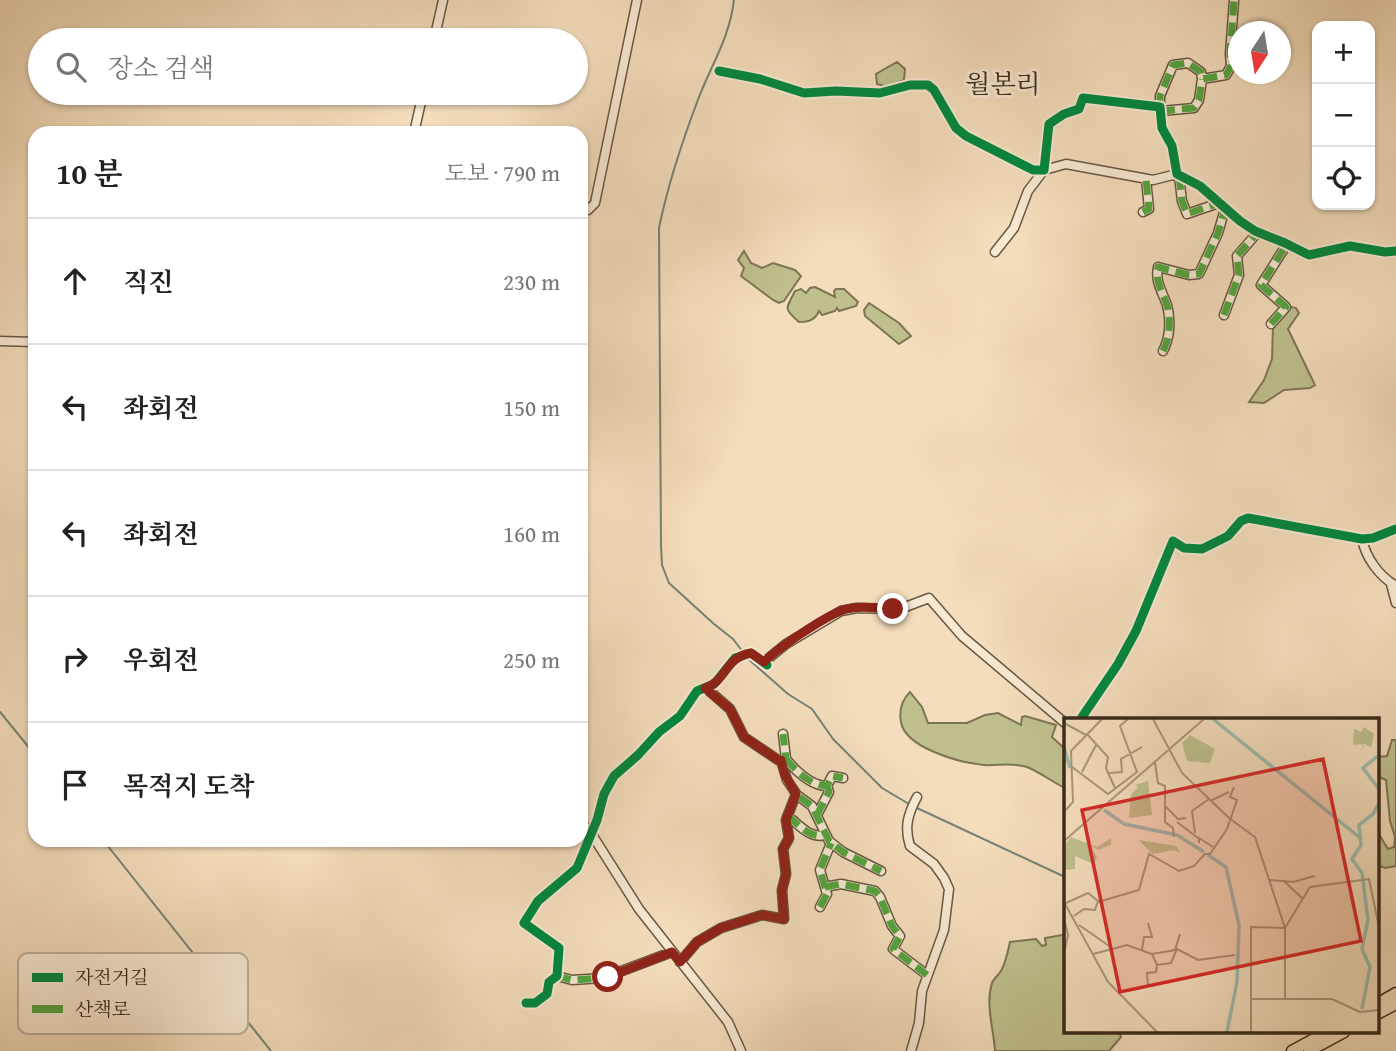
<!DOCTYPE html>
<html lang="ko">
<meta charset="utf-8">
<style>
body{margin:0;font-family:"Gentium Book Plus","Noto Serif KR",serif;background:#f6f6f6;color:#222}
.controls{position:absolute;right:21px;top:21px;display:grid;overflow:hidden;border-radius:14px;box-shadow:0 2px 5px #0004}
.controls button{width:63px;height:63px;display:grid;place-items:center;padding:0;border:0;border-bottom:2px solid #e0e0e0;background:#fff;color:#222;font:35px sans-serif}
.compass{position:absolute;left:1228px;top:21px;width:63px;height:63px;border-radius:50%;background:#fff;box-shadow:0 2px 5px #0004;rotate:192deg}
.stop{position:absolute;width:21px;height:21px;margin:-16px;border:5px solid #8f2418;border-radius:50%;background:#fff}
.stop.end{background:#8f2418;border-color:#fff;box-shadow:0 2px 7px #0008}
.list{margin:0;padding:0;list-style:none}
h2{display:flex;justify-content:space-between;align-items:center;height:91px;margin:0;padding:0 28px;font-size:30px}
h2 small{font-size:23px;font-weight:400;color:#767676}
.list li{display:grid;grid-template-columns:46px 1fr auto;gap:21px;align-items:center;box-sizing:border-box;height:126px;padding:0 28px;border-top:2px solid #e0e0e0}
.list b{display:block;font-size:26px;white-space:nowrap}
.list em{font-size:23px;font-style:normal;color:#767676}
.icon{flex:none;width:38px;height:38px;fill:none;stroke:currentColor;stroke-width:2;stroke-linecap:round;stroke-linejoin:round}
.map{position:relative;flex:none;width:1396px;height:1051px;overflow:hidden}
.search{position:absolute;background:#fff;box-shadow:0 2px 5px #0004;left:28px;top:28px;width:560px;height:77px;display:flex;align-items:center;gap:18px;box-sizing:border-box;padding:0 24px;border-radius:38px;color:#767676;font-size:26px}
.panel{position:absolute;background:#fff;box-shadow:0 2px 5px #0004;left:28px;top:126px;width:560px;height:721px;border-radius:21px}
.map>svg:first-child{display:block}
</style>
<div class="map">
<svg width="1396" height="1051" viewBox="0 0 1396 1051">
<rect width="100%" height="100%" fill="#f4ddbc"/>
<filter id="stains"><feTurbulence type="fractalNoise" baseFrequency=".00286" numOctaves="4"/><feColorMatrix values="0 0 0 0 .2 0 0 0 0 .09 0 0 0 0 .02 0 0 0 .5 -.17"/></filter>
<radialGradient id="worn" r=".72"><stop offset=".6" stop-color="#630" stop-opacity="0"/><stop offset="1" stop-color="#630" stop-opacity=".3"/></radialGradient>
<!-- green -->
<path fill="#bfc08e" stroke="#7c7554" stroke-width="2" d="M897 62 905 69 904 80 888 87 877 84 876 74Z
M744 251 751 263 762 268 773 263 795 270 801 276 784 301 779 303 773 300 741 276 744 268 738 260Z
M815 287 835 297 834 291 836 289H844L858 302 856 306 839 311 837 308 835 311 822 315 819 311C815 320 809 322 799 322 783 308 786 309 795 291L801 289 806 293 810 288Z
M869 303 899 323 911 336 899 344 865 316 864 310Z
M1288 306 1296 308 1299 313 1288 329 1315 385 1310 388 1284 390 1264 403 1249 402 1264 380 1272 359 1273 325Z
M910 692 922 707 928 723H967L985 715 998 713 1021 725 1022 717 1025 716 1056 725 1052 737 1065 749V788C1052 782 1040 772 1027 767 1012 762 998 766 984 765 961 763 905 748 901 722 899 711 902 700 910 692Z
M1392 740H1396V866L1385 868 1377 865V831L1388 849 1394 847 1395 837 1390 821 1386 780 1377 776V757L1387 756Z
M1062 935 1065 937V1032H1119L1121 1037 1109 1051H995C994 1030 985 1005 992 983 994 978 1000 974 1002 969 1006 961 1008 951 1010 942L1036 939 1042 946 1046 945 1045 938Z"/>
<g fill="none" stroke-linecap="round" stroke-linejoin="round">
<!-- stream -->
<path stroke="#748272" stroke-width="2" d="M734 0C730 36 712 64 699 97 683 139 668 184 659 228L661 546 662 565 669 583 714 624 733 639 743 652
M746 657 788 694 812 709 833 739 882 788 909 804
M0 712 35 755
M917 808 1065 877
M103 840 271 1051
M1273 1032H1274"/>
<defs>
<path id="minor" d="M434 40 443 0
M719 71 760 79 804 93 836 91 880 93 910 85H928L934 90 956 128 966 136 1033 170H1044L1049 124 1064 114 1079 109 1083 98 1160 107 1162 128 1172 146 1177 174 1200 186 1240 221 1255 231 1285 243 1309 255 1350 246 1385 252 1396 251
M1160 107V96L1173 65 1188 63 1201 72 1202 79 1226 75 1231 66 1230 54 1234 1
M1161 111 1194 108 1199 100 1202 79
M414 133 423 93
M1179 176 1182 201 1187 214 1219 203
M581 210H588L595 203 637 0
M1143 212 1149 209 1146 179
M995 252 1014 228 1028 191 1044 170 1066 164 1153 180 1177 174
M1224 315 1239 275 1237 256 1258 232
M1271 324 1286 307 1261 285 1287 244
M0 341 35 342
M1163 351C1170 338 1171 320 1167 305 1162 291 1155 282 1158 267L1189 275 1199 274 1218 233 1225 209
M1362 539C1366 558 1379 576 1396 586
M1391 584 1396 603
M764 662 786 644 841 611 857 608 900 609 929 598 962 636 1065 723
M706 688 730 709 744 737 778 760 786 759 783 734
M1080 720 1118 664 1136 631 1173 541 1184 548 1202 549 1228 536 1241 521 1248 518 1362 539 1373 538 1396 529
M786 759C796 771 811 786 827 786L832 776 843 778
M781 760 787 780 797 795 812 806 829 841 843 852 881 871
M817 815 829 792 827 786
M788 816C799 825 810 839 825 835
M581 822 591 833 639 909 728 1022 741 1051
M825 887 841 884 875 891 880 897 892 926 900 936 893 949 927 975
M820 907 827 894 820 870 831 843
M680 962 697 942 721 928 762 915 784 919 782 890 786 874 783 849 789 838 786 820 796 794
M557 976 572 980 603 978 672 952
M526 1003H535L547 994 549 982 557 976 559 948 524 923 538 901 577 868 597 820 604 794 614 776 638 755 659 732 680 716 697 691 714 684 735 658 751 653 767 665
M911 1051 919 1023 922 991 944 930 949 889 944 878 934 864 910 846C904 827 908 814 917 797"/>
<path id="major" d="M1377 1004 1396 993
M1377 1014 1396 1004
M1292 1051 1327 1032
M1309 1051 1344 1032"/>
</defs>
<!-- minor casing -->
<use href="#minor" stroke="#685742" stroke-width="11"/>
<!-- major casing -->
<use href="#major" stroke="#392a19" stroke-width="13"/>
<!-- minor -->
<use href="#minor" stroke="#f8e9d3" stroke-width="8"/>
<!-- major -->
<use href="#major" stroke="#f4ddbc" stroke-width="10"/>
<!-- quiet -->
<path stroke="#53a440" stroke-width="7" stroke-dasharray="14 7" stroke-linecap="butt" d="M1160 107V96L1173 65 1188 63 1201 72 1202 79 1226 75 1231 66 1230 54 1234 1
M1161 111 1194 108 1199 100 1202 79
M1179 176 1182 201 1187 214 1219 203
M1143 212 1149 209 1146 179
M1224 315 1239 275 1237 256 1258 232
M1271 324 1286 307 1261 285 1287 244
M1163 351C1170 338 1171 320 1167 305 1162 291 1155 282 1158 267L1189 275 1199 274 1218 233 1225 209
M706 688 730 709 744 737 778 760 786 759 783 734
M786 759C796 771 811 786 827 786L832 776 843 778
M781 760 787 780 797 795 812 806 829 841 843 852 881 871
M817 815 829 792 827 786
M788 816C799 825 810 839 825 835
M825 887 841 884 875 891 880 897 892 926 900 936 893 949 927 975
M820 907 827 894 820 870 831 843
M680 962 697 942 721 928 762 915 784 919 782 890 786 874 783 849 789 838 786 820 796 794
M557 976 572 980 603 978 672 952"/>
<defs>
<path id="cycleway" d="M719 71 760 79 804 93 836 91 880 93 910 85H928L934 90 956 128 966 136 1033 170H1044L1049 124 1064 114 1079 109 1083 98 1160 107 1162 128 1172 146 1177 174 1200 186 1240 221 1255 231 1285 243 1309 255 1350 246 1385 252 1396 251
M1080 720 1118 664 1136 631 1173 541 1184 548 1202 549 1228 536 1241 521 1248 518 1362 539 1373 538 1396 529
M526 1003H535L547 994 549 982 557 976 559 948 524 923 538 901 577 868 597 820 604 794 614 776 638 755 659 732 680 716 697 691 714 684 735 658 751 653 767 665"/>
</defs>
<!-- cycleway casing -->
<use href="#cycleway" stroke="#f8e9d3" stroke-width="13"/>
<!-- cycleway -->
<use href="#cycleway" stroke="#00873e" stroke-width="9"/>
</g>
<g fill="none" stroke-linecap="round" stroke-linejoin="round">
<!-- route -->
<path stroke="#8f2418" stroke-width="9" d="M608 977 672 952 680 962 697 942 721 928 762 915 784 919 782 890 786 874 783 849 789 838 786 820 796 794 785 775 781 760H778L744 737 730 709 705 688C726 682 725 657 751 653L764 662C778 648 824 617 843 610 858 605 877 608 893 609"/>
</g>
<g text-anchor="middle" stroke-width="6" stroke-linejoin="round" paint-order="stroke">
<!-- quarter labels -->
<g font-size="26" fill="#392a19" stroke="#f8e9d3">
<text x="1003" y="93">월본리</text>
</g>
</g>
<!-- overview -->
<g transform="translate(1064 718)">
<rect width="315" height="315" fill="#f4ddbc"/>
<path d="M300 9 310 16 307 29 298 25 301 31 297 26 289 27 290 11 297 14ZM126 17 151 31 146 45 123 43 118 25ZM84 63 88 97 65 100 67 76 74 69 71 67ZM7 119 33 129 47 120V127L34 132 26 127 33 139 30 146 11 138V151L0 152V127ZM75 122 112 128 116 135 110 132 88 136Z" fill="#bfc08e"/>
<path fill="none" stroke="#9cbcae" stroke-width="3.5" d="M149 1 295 119M0 29 6 50M315 37 299 50 315 71M40 92 60 106 113 117 140 134M144 137 162 149 175 207 173 264 163 314M298 291 306 249 298 231 304 202 298 155 288 141 297 127 295 107 309 96 315 85"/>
<path fill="none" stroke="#a9957b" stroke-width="2" d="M89 1 118 55 165 100 191 119 221 210V281M0 5 22 17M23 16 44 39 42 50 51 70M91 45 94 65 101 68V104L109 110 110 119M8 49 44 76 73 54 56 8 64 1M18 54 32 27M45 55 58 54 57 41 78 29M146 83 165 74M101 88 114 101 122 100M0 94 9 84 7 33 38 1M113 104 134 120M131 115 128 93 145 81M0 123 140 1M135 125V120L149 129M140 136H146L163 111 173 82 166 79 170 69M206 162 229 164 251 158M220 163 239 181M0 184 44 264 93 314M34 184 75 172 85 136 115 153 130 148 141 136M2 185 24 175 34 183 31 192 20 191 10 198M0 201 4 217 0 235M15 207 48 230M221 210 246 169 305 161 315 209M78 232 80 219H88L84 205M29 236 63 227 88 236 93 247 107 245 113 231 134 242 171 237M88 236 111 232 116 216M84 268 83 255 92 254 93 247M187 281V209L221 210M187 314V281H268L296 294 315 292"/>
<path fill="#d62828" fill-opacity="0.15" stroke="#d62828" stroke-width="3.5" d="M259 41 297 223 56 274 18 92Z"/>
<rect width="315" height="315" fill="none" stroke="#392a19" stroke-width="3.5"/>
</g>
<!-- legend -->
<rect x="18" y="953" width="230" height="81" rx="10" fill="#f8e9d3" stroke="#bfb09b" stroke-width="2"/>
<rect x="32" y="973" width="31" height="9" fill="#00873e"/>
<rect x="32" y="1005" width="31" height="8" fill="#53a440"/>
<g font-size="19" fill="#392a19">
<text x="75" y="984">자전거길</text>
<text x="75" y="1016">산책로</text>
</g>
<rect width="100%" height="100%" filter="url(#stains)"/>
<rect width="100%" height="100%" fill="url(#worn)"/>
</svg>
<div class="controls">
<button>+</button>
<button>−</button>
<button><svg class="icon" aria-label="locate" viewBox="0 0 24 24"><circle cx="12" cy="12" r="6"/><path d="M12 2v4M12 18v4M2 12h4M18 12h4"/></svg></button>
</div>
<svg class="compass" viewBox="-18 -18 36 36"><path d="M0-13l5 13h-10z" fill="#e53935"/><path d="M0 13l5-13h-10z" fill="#767676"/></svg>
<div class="stop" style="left:608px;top:977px"></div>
<div class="stop end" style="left:893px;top:609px"></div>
<div class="search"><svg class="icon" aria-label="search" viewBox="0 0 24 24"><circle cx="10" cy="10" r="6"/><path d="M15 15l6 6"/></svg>장소 검색</div>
<section class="panel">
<h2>10 분<small>도보 · 790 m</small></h2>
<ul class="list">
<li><svg class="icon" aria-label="ahead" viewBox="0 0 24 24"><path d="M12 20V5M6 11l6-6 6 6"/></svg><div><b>직진</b></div><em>230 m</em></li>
<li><svg class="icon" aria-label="left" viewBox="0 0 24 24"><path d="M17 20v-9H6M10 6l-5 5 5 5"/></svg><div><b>좌회전</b></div><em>150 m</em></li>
<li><svg class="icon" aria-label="left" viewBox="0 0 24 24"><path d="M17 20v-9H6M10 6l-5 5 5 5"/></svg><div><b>좌회전</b></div><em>160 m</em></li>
<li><svg class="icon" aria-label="right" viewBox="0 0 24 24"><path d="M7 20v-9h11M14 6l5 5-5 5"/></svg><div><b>우회전</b></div><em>250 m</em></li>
<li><svg class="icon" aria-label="arrive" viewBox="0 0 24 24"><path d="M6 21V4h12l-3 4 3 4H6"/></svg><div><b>목적지 도착</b></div></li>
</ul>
</section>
</div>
